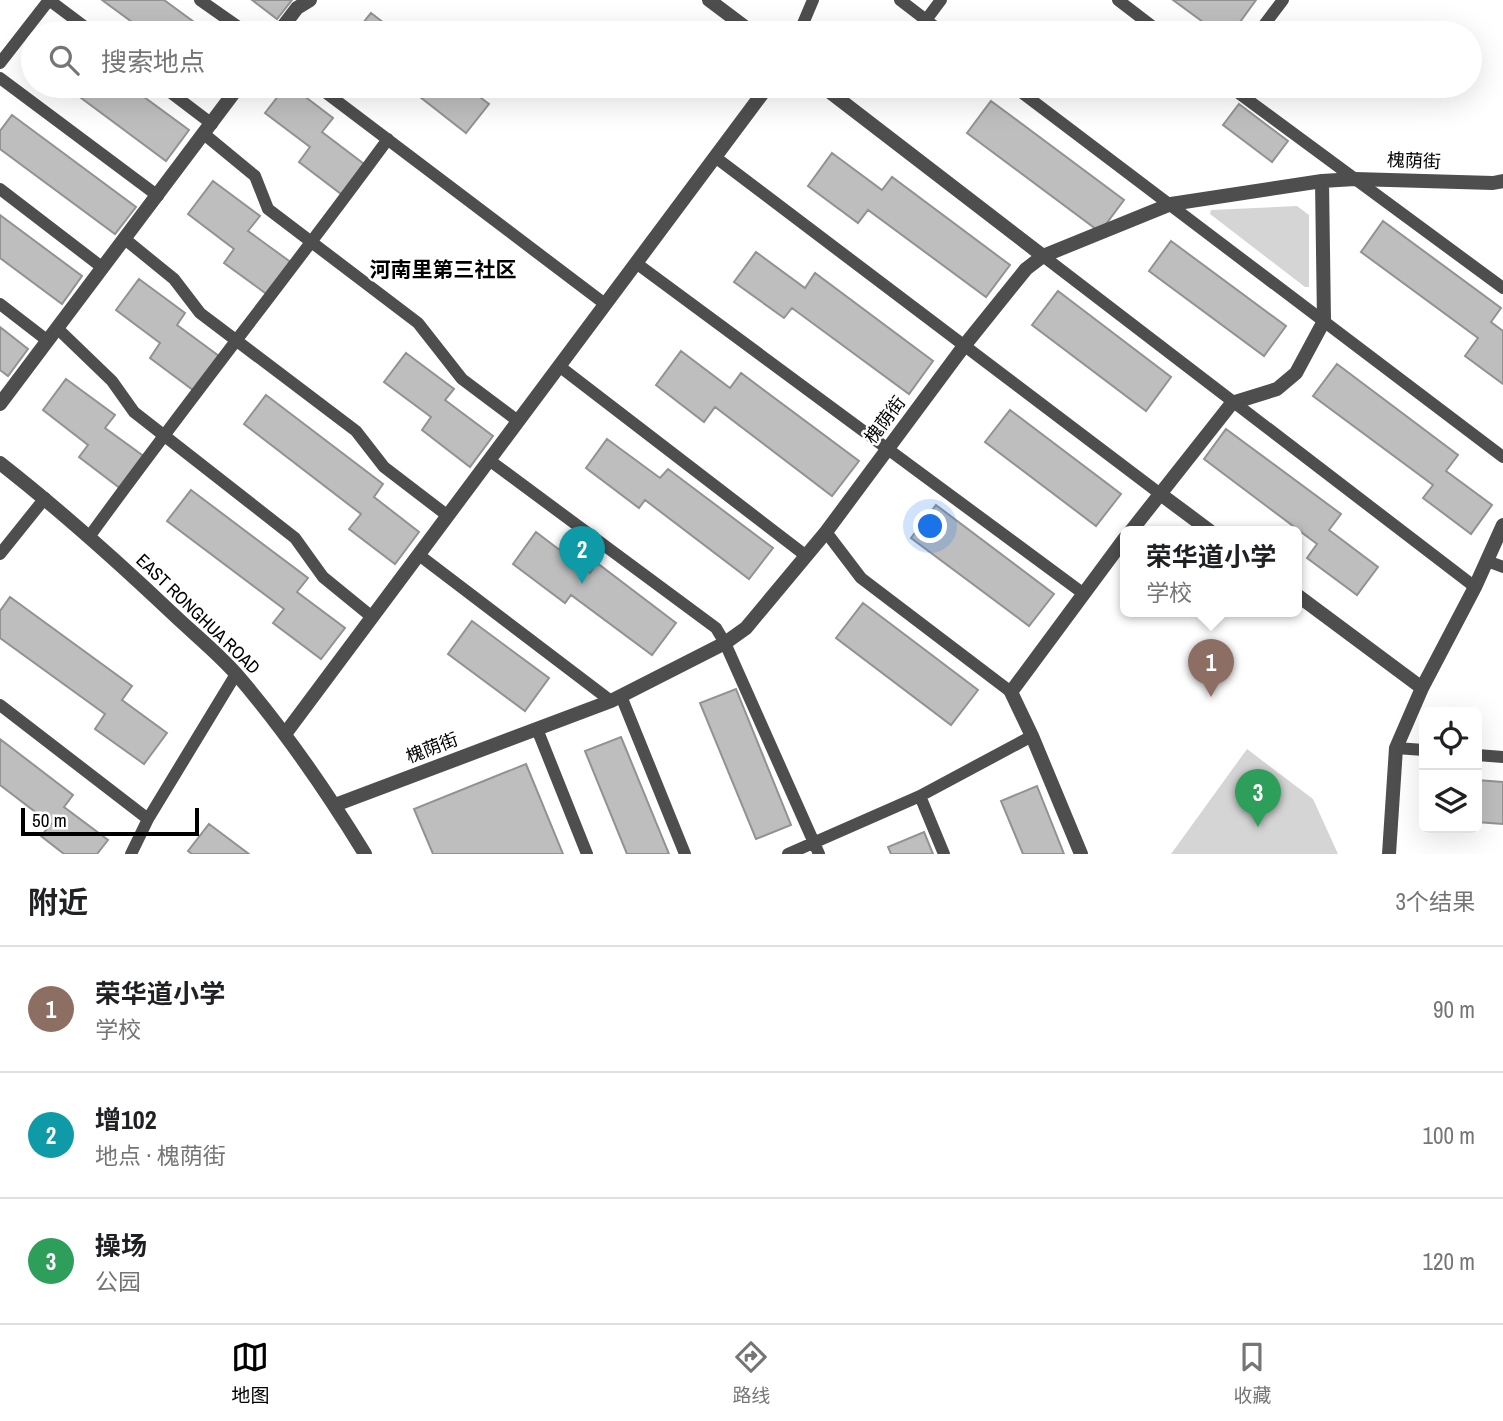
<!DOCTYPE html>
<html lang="zh">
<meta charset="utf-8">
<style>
body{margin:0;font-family:"Archivo Narrow","Noto Sans SC",sans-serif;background:#f6f6f6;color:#202124}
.controls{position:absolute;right:21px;bottom:21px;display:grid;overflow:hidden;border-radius:10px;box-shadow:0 7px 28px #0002}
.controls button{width:63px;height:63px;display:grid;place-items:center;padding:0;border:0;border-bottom:2px solid #e0e0e0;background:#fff;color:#202124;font:35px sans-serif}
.scale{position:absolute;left:21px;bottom:18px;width:178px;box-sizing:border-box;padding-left:7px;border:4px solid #000;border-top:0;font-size:19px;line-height:24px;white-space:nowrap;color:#000;-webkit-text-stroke:5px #fff;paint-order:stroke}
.you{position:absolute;left:931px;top:527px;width:24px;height:24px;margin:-18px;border:5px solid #fff;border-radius:50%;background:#1a73e8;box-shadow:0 0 0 10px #1a73e833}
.badge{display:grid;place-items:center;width:46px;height:46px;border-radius:50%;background:#000;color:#fff;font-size:23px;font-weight:700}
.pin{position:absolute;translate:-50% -58px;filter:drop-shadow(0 2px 4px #0008)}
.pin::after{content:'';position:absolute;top:37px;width:24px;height:21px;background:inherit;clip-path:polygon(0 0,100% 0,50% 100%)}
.popup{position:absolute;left:1120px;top:526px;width:182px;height:91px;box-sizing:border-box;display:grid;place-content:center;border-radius:10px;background:#fff;filter:drop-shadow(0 2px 5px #0005);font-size:23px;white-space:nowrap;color:#757577}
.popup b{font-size:26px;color:#202124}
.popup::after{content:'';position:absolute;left:50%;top:100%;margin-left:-14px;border:14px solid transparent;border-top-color:#fff}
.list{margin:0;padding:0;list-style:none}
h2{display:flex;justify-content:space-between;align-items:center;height:91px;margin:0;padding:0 28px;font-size:30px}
h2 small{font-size:23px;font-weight:400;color:#757577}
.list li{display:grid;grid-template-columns:46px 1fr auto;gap:21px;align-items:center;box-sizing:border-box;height:126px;padding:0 28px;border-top:2px solid #e0e0e0}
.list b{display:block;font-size:26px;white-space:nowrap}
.list p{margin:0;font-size:23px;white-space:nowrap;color:#757577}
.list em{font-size:23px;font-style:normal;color:#757577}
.icon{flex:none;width:38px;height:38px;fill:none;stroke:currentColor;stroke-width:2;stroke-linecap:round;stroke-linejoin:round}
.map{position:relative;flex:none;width:1503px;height:854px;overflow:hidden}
.search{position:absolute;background:#fff;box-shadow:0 7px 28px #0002;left:21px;right:21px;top:21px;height:77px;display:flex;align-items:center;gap:18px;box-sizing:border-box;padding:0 24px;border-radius:38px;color:#757577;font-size:26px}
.sheet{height:469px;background:#fff}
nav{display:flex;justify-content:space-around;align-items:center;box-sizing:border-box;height:98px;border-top:2px solid #e0e0e0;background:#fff;font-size:19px;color:#757577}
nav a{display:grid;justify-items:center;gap:4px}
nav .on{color:#000}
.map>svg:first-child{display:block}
</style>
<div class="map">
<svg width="1503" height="854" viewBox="0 0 1503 854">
<rect width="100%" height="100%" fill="#fff"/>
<!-- green -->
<path fill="#d5d5d5" d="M1297 206 1309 215V287H1305L1210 214 1211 210Z
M1247 749 1313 799 1338 854H1171Z"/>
<!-- building -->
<path fill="#bebebe" stroke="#929292" stroke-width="2" d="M102 0H164L209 33H147Z
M252 0H292L277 19Z
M1173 0H1256L1232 33H1218Z
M371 13 397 33H355Z
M65 86H129L189 130 166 161Z
M286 86H291L333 118 322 132 368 167 345 197 299 162 310 147 265 113Z
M406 86H465L489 104 466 133Z
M991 101 1124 200 1100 232 967 133Z
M1239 104 1288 141 1272 162 1223 125Z
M12 115 136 207 115 234 0 149V131Z
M832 153 882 190 892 177 1010 265 986 297 868 210 858 223 808 186Z
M213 181 260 216 248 231 296 266 272 298 224 263 234 249 188 214Z
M0 215 82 276 62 304 0 258Z
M1383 221 1501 308 1491 322 1503 331V384L1465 356 1478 338 1361 252Z
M1171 241 1286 326 1264 356 1149 271Z
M756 252 805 288 815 273 933 361 909 394 792 308 784 318 734 282Z
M139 279 185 313 177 325 223 359 197 393 150 358 160 343 116 310Z
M1058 291 1171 377 1146 411 1032 325Z
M0 327 28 349 8 376 0 370Z
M681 351 730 388 741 373 859 461 832 496 715 407 704 422 656 385Z
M406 353 454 389 445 400 493 436 470 467 422 430 431 417 384 382Z
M1337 364 1458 455 1446 471 1492 505 1471 534 1423 498 1433 485 1313 396Z
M66 379 115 415 105 428 149 460 125 492 79 457 88 445 43 410Z
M266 395 383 484 374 497 419 532 395 564 349 529 361 514 244 424Z
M1010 410 1121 494 1096 526 985 442Z
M1226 429 1341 514 1329 530 1378 567 1357 595 1307 558 1317 544 1204 459Z
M607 439 660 478 668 469 773 548 749 579 645 500 639 508 586 468Z
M191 490 308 578 297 592 345 628 321 659 273 623 284 609 167 521Z
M936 505 1054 594 1029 626 911 538Z
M536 532 590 573 597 563 676 623 652 655 571 595 565 603 513 564Z
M10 597 132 686 122 700 167 733 144 764 95 729 105 714 0 638V611Z
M863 603 978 690 951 725 836 638Z
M472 621 549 678 525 711 448 654Z
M736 689 791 825 756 839 700 703Z
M621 737 669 854H627L585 751Z
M0 739 73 795 64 807 108 840 97 854H64L41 836 51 824 0 785Z
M526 764 563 854H433L414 809Z
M1477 780 1503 782V824L1477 822Z
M1037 786 1064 854H1023L1001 801Z
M209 824 249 854H192L188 851Z
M924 832 933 854H891L888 847Z"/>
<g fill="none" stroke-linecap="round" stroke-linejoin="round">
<!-- service -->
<path stroke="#4e4e4e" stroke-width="12" d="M49 0 93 33
M200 0 247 33
M900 0 943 33
M1118 0 1161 33
M926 20 941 0
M799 33 813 0
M1258 33 1283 0
M0 63 49 0
M0 78 158 196
M162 86 212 124
M317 86 605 304
M1013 86 1503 457
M1229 86 1503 288
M204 134 255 176 268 209 418 323 462 379 518 421
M715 157 1159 493
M0 189 103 268
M126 240 174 279 200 313 356 431 384 467 448 516
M1043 256 1475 587
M636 263 1084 594
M0 304 48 341
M57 328 112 381 134 412 295 538 323 577 372 617
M559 366 805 555
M489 460 716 628 725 643 819 854
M826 532 861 578 1011 692
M89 537C186 403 290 273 388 139
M0 554 45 498
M419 555 611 701
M1487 561 1503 567
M621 696 685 854
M0 705 148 819
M537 729 587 854
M1396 748 1424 750
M1477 755 1503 757
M920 796 944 854
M131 854 148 819 236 674
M788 854 920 796 1032 736"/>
<!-- minor -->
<path stroke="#4e4e4e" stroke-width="14" d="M709 0 753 33
M278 33 297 8 310 0
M822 86 1043 256
M0 404 239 86
M1159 493 1210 531
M1131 531 1232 403 1277 389 1296 373 1324 321 1322 181
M1297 595 1422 688
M285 734 768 86
M335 805 611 701 725 643 746 628 826 532 964 346 1026 269 1043 256 1171 204 1322 181 1355 179 1493 183 1503 181
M1081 854 1032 736 1011 692 1125 538
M1389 854 1396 748 1422 688 1475 587 1503 525"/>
<!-- tertiary -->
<path stroke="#4e4e4e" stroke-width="14" d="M0 463C60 510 117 561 173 614 194 634 219 654 238 676 286 732 327 792 365 854"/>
</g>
<g text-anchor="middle" stroke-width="5" stroke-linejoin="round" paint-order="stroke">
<!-- street labels -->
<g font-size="18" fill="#000" stroke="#fff">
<text transform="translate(1414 161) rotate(2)" y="6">槐荫街</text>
<text transform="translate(885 420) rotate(-53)" y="6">槐荫街</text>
<text transform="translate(198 614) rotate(44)" y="6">EAST RONGHUA ROAD</text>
<text transform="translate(432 748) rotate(-21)" y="6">槐荫街</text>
</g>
<!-- quarter labels -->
<g font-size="21" font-weight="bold" fill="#000" stroke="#fff">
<text x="443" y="277">河南里第三社区</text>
</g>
</g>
</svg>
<div class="controls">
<button><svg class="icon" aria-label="locate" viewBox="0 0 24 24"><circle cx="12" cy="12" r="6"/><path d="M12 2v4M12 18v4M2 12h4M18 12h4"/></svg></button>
<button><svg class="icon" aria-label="layers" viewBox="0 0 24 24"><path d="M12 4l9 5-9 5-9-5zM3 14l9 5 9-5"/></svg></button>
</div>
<div class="scale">50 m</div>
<div class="you"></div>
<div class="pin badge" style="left:1211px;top:697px;background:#8d6e63">1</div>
<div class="popup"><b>荣华道小学</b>学校</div>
<div class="pin badge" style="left:582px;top:584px;background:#0f9aa8">2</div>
<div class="pin badge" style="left:1258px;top:827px;background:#2e9e5b">3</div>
<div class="search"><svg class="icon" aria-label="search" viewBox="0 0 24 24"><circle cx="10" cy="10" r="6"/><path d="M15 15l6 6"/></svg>搜索地点</div>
</div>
<section class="sheet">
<h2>附近<small>3个结果</small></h2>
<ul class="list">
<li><span class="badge" style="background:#8d6e63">1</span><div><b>荣华道小学</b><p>学校</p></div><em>90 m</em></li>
<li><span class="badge" style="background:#0f9aa8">2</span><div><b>增102</b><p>地点 · 槐荫街</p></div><em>100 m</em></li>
<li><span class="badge" style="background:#2e9e5b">3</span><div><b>操场</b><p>公园</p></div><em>120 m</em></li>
</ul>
</section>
<nav>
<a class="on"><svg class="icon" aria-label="map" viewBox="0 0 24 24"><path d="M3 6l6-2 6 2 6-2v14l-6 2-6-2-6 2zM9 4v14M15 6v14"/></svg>地图</a>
<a><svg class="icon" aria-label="directions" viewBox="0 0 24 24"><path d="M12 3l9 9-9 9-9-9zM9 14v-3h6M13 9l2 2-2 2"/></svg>路线</a>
<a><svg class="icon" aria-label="saved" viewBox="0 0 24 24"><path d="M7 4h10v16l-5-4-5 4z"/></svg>收藏</a>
</nav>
